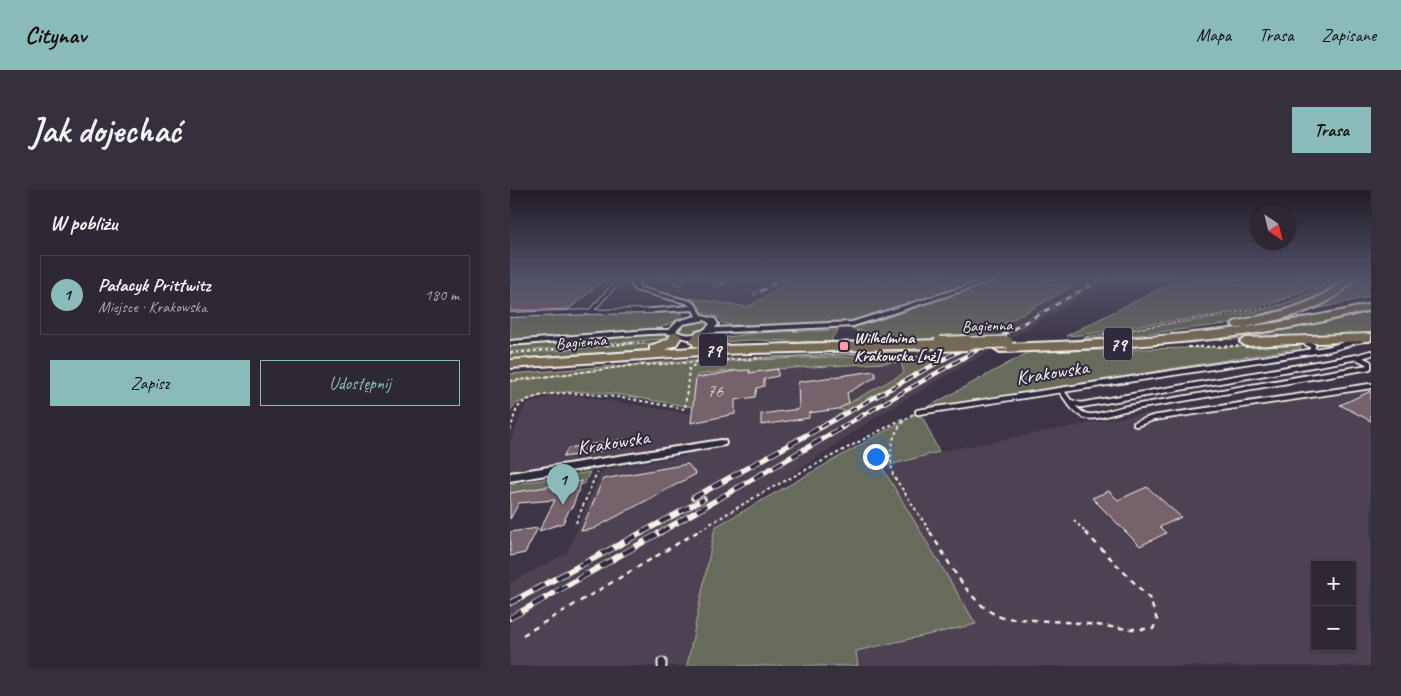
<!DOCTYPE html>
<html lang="pl">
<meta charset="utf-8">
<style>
body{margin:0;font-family:Caveat,sans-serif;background:#36303c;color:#f1f3f6}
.controls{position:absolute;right:15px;bottom:15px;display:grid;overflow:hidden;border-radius:0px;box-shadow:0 1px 4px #0004}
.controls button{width:45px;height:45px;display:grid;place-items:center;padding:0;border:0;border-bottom:1px solid #49444f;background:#2e2834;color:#f1f3f6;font:25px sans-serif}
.compass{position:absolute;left:741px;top:15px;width:45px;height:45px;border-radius:50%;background:#2e2834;box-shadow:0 1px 4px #0004;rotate:145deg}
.you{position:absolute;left:365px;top:266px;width:18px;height:18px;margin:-12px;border:4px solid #fff;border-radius:50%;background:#1a73e8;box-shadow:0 0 0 8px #1a73e833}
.badge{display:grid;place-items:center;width:32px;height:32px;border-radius:50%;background:#8bbbb9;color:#111;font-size:16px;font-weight:700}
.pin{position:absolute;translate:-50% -41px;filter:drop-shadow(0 1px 2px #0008)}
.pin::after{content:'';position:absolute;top:26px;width:18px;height:15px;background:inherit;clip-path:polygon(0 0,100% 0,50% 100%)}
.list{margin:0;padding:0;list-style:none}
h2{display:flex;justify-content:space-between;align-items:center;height:65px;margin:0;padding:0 20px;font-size:21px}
h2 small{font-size:16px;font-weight:400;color:#a7a6ac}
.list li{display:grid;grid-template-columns:32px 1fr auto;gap:15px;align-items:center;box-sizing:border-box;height:80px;margin:0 10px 10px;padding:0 10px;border:1px solid #49444f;border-radius:0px}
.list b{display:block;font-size:19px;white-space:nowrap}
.list p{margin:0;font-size:16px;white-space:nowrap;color:#a7a6ac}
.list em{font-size:16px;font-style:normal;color:#a7a6ac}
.actions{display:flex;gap:10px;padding:15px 20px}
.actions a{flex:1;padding:11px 0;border:1px solid #8bbbb9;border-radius:0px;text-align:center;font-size:18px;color:#8bbbb9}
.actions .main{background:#8bbbb9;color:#111}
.map{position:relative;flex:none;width:861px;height:476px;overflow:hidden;border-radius:0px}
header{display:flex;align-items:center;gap:30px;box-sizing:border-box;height:70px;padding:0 25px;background:#8bbbb9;color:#111}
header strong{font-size:24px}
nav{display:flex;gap:28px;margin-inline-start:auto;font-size:18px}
.intro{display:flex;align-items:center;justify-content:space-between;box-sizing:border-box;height:120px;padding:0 30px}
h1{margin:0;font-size:35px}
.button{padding:12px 22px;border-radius:0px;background:#8bbbb9;color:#111;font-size:18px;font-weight:700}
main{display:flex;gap:30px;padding:0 30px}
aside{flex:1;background:#2e2834;border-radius:0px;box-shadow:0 1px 4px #0004}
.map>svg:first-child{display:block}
</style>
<header>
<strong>Citynav</strong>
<nav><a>Mapa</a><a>Trasa</a><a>Zapisane</a></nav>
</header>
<div class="intro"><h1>Jak dojechać</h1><a class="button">Trasa</a></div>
<main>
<aside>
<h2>W pobliżu<small></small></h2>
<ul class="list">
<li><span class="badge">1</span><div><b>Pałacyk Prittwitz</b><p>Miejsce · Krakowska</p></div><em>180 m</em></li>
</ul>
<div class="actions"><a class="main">Zapisz</a><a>Udostępnij</a></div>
</aside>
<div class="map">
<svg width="861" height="476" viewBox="0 0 861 476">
<rect width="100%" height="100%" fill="#3d3546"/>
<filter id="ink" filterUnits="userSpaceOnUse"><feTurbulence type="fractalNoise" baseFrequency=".02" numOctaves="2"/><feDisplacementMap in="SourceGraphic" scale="10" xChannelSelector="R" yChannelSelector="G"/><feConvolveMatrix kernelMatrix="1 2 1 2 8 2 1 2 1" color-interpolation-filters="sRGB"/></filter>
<g filter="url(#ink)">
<!-- built -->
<path fill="#4e4251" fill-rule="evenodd" d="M135 89H287L238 117 162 105 132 97Z
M576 89H602L366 227 205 337 177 476H0V393L57 363 92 280 176 266 179 255 0 284V253L15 215 42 206 63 205 181 224 187 185 225 180 391 172 394 182 329 219 332 220 436 166Z
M861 193V476H348L346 461 465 434 372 277 429 262 618 226 828 196ZM805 375H842V457H805Z"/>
<!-- green -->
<path fill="#676a5b" stroke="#aeaea2" d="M287 89H479L346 131 315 135H219L212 133 208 127 191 121 187 112 179 108 238 117Z
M493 89H576L465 150 391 151 336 137 363 132Z
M669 89H785L807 93C754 124 691 127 631 135 606 139 581 145 556 146Z
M819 89H834C797 131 695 136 642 143 624 145 590 152 574 147 596 144 618 139 641 136 692 129 781 125 819 89Z
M844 89H861V106L782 125 830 102Z
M861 120V144L701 150 787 137Z
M156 122 171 123 173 127 150 138 0 151V127Z
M195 131 199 133V136C190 142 177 150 167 141 172 131 185 130 195 131Z
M329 140 321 149 325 152 239 150 204 153 199 150 243 143Z
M149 143 157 146 153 149 0 162V155Z
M148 152 151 154 141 159 0 170V164Z
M790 155 791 158 509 203 405 224 413 228 429 262 372 277 466 434 346 461 348 476H177L205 337 403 225 519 162Z
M409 161 129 175 0 191V184L181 170Z
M436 166 335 221 328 219 394 183 391 172 266 179 239 183 240 181 225 182 224 180 187 185 183 217C130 210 75 192 23 208 15 210 4 213 0 221V192L119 176 186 172 322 167Z
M80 282 74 294 0 303V295Z"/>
<!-- building -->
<path fill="#75626a" stroke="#f4f1e8" d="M10 89H95L59 119 0 121V95Z
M268 179V186L254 189V196L247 198 245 207 225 210V224L181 233 186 188 225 181 240 180 239 183Z
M364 181 366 187 337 203 339 213 328 219 299 223V228L251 235V224L289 219 288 192Z
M861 201V231L830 215Z
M115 249 111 258 53 267 58 258Z
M178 274 186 284 83 339 71 341 93 289Z
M72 291 62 318H60L53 333 29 341 45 310 9 313 0 329V303Z
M637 297 671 327 650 337 656 343 630 356 582 308 599 301 608 310Z
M28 338 15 363 0 366V342Z"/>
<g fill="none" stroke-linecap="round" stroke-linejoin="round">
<defs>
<path id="service-far2" d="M167 93 173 89
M80 122 142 121
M0 125 80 122 110 89
M793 151 800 154
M835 154 852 150"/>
<path id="service-far1" d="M797 153 803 156 801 161
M847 167 861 163
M551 200C574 234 576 229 613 219L859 177V173L847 167 571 215 560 212
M408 222 818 159 840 153
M626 234 643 228 861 196"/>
<path id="service" d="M152 472V476"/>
<path id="minor" d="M124 89H130L128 95 130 98 180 111 185 114 193 126 205 129 208 134 205 138 342 132 480 89H488L343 136 200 143C182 153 177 149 160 144 154 143 145 144 139 144L0 155V151L139 140H159L168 131 186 126 183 120 140 122V120L142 119 180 116 176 113 125 100 122 95ZM195 130 200 134C192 144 178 148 166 141L173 134Z
M211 250 215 251 216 253 215 255 0 291V283Z"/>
<path id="primary" d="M834 89H844C817 123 768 129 728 139L722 135 724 132C763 123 803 118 834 89Z
M861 114V120C739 152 616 158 490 162L484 158 490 154C617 150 737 144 861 114Z
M190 141 196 145 193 149 211 151V156L430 150 436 154 430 158 208 164 0 178V170L140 161V156L158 149 162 143 166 142 172 146 166 155 155 160 193 157 184 156 180 150 186 142Z
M861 144V150L859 151 736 156 730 152 736 148Z"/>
</defs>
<!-- service-far2 casing -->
<use href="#service-far2" stroke="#f4f1e8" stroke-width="6"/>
<!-- service-far1 casing -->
<use href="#service-far1" stroke="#f4f1e8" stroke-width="8"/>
<!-- service casing -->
<use href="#service" stroke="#f4f1e8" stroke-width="11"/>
<!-- minor casing -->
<use href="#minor" stroke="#f4f1e8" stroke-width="4"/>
<!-- primary casing -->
<use href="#primary" stroke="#f4f1e8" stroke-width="4"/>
<!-- path-far2 -->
<path stroke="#f4f1e8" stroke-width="1" stroke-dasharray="2.5 2.5" stroke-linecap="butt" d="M346 141 365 146
M593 144 750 119 792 103 816 89
M107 154 137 152"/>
<!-- path-far1 -->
<path stroke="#f4f1e8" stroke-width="2" stroke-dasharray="3 3" stroke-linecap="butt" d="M678 157 728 156
M0 163 122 153
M0 191 119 176 252 168
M403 224C381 238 378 261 383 285L421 343
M0 240C3 233 4 221 10 215 38 189 139 213 175 219L179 179 187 173
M564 330 576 343
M66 333 87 282
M185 343 250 304 394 228"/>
<!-- path -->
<path stroke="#f4f1e8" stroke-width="2.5" stroke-dasharray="5.5 5.5" stroke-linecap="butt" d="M420 342C439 371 459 416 493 428L570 433 618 439H643L647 430 640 409 575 342
M13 445 187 342"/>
<!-- service-far2 -->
<use href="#service-far2" stroke="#2f2a3d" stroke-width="4"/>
<!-- service-far1 -->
<use href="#service-far1" stroke="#2f2a3d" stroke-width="4.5"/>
<!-- service -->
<use href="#service" stroke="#2f2a3d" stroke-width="7"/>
<!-- minor -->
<use href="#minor" fill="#2f2a3d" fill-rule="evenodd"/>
<!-- primary -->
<use href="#primary" fill="#746b55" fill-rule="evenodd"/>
<defs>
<path id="rail-far3" d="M205 97 222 89
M245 104 273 89
M477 154 591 89"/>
<path id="rail-far2" d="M311 237 456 157
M332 237 479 153"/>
<path id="rail-far1" d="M183 308 313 236
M131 343 194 309
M149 343 335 236"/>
<path id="rail" d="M0 413 133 342
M0 428 151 342"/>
</defs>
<!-- rail-far3 casing -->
<use href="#rail-far3" stroke="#f4f1e8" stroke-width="3"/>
<!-- rail-far2 casing -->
<use href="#rail-far2" stroke="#f4f1e8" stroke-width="4.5"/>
<!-- rail-far1 casing -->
<use href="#rail-far1" stroke="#f4f1e8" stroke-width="5.5"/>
<!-- rail casing -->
<use href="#rail" stroke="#f4f1e8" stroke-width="6"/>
<!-- rail-far3 -->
<use href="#rail-far3" stroke="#2f2a3d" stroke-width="2" stroke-dasharray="6" stroke-linecap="butt"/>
<!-- rail-far2 -->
<use href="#rail-far2" stroke="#2f2a3d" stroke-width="2.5" stroke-dasharray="8" stroke-linecap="butt"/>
<!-- rail-far1 -->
<use href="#rail-far1" stroke="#2f2a3d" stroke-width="4" stroke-dasharray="11" stroke-linecap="butt"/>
<!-- rail -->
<use href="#rail" stroke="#2f2a3d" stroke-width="4.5" stroke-dasharray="13" stroke-linecap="butt"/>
<defs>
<path id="primary-bridge-far1" d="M430 154 497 152"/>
<path id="primary-bridge" d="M430 154 457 153"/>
</defs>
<!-- primary-bridge-far1 casing -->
<use href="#primary-bridge-far1" stroke="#f4f1e8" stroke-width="14" stroke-linecap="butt"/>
<!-- primary-bridge casing -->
<use href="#primary-bridge" stroke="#f4f1e8" stroke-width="18" stroke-linecap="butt"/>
<!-- primary-bridge-far1 -->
<use href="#primary-bridge-far1" stroke="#746b55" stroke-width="11"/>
<!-- primary-bridge -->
<use href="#primary-bridge" stroke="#746b55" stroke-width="14"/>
</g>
</g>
<!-- sky -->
<linearGradient id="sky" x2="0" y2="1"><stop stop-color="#221d26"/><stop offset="0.57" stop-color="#515168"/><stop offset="1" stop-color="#515168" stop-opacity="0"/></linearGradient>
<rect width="861" height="155" fill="url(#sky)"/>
<!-- markers -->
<rect fill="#ff9aa2" stroke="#2f2a3d" stroke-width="2" x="329" y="151" width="10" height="10" rx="2.5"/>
<g text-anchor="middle" stroke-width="4" stroke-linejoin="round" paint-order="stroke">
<!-- far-street labels -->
<g font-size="16" fill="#f4f1e8" stroke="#2f2a3d">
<text transform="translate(477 135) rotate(-2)" y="6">Bagienna</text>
<text transform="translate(71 151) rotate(-5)" y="6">Bagienna</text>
</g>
<!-- far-poi labels -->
<g font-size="16" font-weight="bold" fill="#f4f1e8" stroke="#2f2a3d" text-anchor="start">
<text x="344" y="153">Wilhelmina<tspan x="344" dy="18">Krakowska [nż]</tspan></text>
</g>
<!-- number labels -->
<g font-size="18" fill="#d4cdc8">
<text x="205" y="207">76</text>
</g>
<!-- shield labels -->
<g fill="#2f2a3d" stroke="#b9b5b5" stroke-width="1">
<rect x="594" y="137.5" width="28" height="33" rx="4"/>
<rect x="189" y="143.5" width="28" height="33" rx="4"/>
</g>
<g font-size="19" font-weight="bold" fill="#f4f1e8">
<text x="608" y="161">79</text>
<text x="203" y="167">79</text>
</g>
<!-- street labels -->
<g font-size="20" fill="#f4f1e8" stroke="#2f2a3d">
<text transform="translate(542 182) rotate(-9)" y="7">Krakowska</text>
<text transform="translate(103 252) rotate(-9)" y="7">Krakowska</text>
</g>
</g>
</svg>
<div class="controls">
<button>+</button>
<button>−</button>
</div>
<svg class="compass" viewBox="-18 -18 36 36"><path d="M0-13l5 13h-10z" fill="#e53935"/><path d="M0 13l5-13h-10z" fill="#a7a6ac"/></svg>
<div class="you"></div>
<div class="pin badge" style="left:53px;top:315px">1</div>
</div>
</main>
